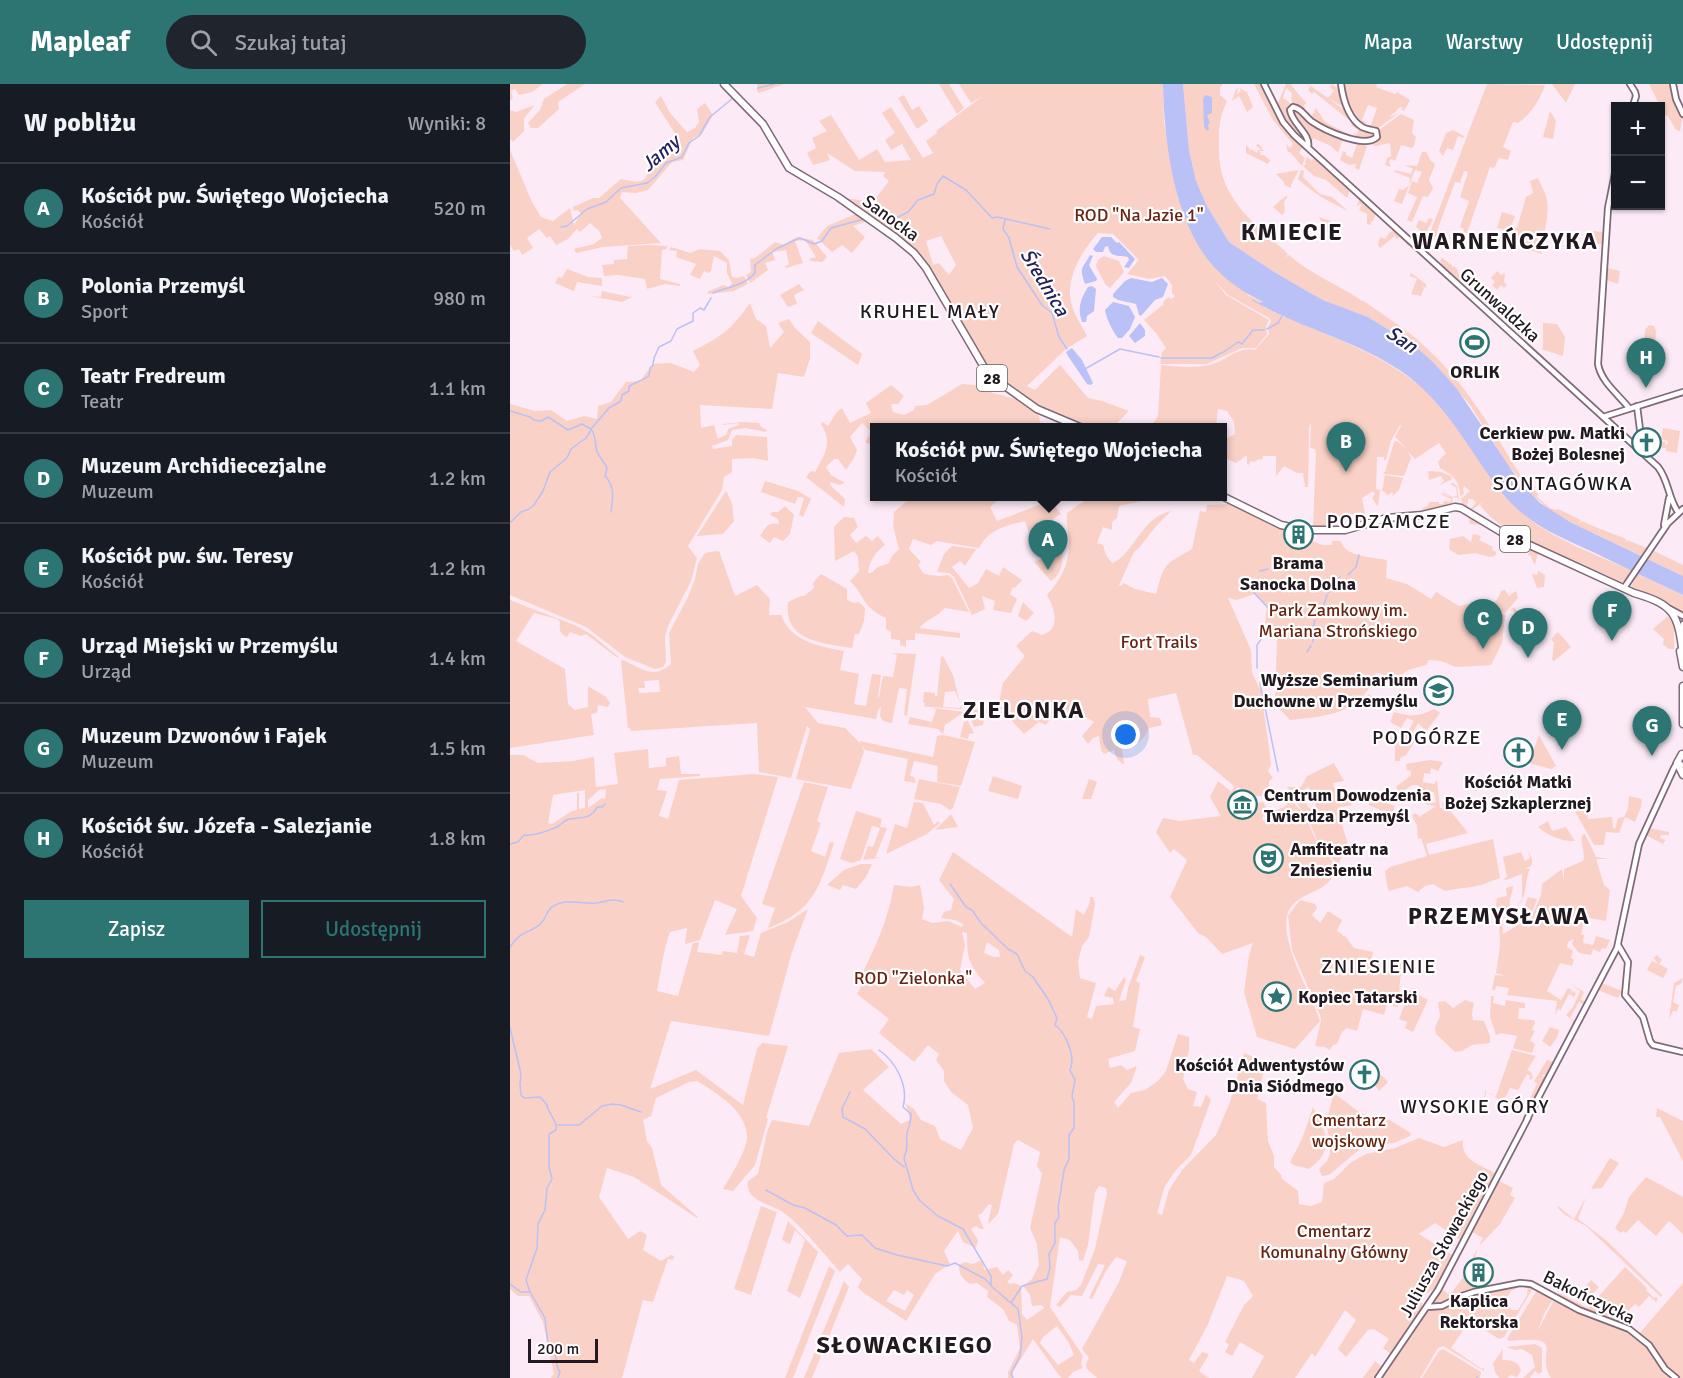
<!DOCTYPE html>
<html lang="pl">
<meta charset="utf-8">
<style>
body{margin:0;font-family:Signika,sans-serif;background:#20242c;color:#f1f3f6}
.controls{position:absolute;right:18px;top:18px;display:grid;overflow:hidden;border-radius:0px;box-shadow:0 2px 4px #0004}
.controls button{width:54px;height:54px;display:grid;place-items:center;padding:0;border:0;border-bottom:2px solid #363941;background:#171b24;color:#f1f3f6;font:30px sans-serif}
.scale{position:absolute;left:18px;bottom:15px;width:70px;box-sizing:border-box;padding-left:6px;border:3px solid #231920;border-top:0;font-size:16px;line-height:21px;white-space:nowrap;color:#231920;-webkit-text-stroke:4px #fff;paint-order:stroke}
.you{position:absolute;left:616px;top:651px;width:21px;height:21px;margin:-15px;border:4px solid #fff;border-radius:50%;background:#1a73e8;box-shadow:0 0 0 9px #1a73e833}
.badge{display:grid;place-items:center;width:39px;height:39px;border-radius:50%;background:#2c7573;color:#fff;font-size:20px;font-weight:700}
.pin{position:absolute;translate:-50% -50px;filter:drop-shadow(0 2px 3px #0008)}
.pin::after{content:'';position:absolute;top:32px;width:21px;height:18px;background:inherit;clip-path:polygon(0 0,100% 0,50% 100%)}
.popup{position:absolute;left:360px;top:339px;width:357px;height:78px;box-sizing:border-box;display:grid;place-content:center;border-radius:0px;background:#171b24;filter:drop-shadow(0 2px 4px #0005);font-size:20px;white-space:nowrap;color:#9ea1a6}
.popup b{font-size:22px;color:#f1f3f6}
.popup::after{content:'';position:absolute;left:50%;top:100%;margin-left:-12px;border:12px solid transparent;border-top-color:#171b24}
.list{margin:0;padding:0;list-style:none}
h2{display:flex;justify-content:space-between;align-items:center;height:78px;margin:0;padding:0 24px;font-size:26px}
h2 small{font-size:20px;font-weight:400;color:#9ea1a6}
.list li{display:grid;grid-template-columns:39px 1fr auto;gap:18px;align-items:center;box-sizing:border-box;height:90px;padding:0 24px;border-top:2px solid #363941}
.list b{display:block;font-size:22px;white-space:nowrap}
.list p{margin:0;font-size:20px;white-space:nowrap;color:#9ea1a6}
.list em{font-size:20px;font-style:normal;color:#9ea1a6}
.actions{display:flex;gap:12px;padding:18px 24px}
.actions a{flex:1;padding:14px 0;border:2px solid #2c7573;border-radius:0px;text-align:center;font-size:21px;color:#2c7573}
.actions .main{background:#2c7573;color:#fff}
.icon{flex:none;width:33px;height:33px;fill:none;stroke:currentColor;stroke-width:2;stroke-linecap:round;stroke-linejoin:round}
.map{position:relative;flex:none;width:1173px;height:1294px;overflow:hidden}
header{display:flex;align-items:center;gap:36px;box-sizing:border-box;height:84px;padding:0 30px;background:#2c7573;color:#fff}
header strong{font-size:28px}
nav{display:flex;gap:33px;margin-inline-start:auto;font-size:21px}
.search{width:420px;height:54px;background:#20242c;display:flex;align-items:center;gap:15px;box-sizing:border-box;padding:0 21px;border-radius:33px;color:#9ea1a6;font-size:22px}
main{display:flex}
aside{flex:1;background:#171b24}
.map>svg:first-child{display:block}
</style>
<header>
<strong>Mapleaf</strong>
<div class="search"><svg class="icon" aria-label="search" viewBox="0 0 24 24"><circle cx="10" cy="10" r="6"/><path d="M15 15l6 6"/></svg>Szukaj tutaj</div>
<nav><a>Mapa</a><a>Warstwy</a><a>Udostępnij</a></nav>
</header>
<main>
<aside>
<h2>W pobliżu<small>Wyniki: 8</small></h2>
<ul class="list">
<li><span class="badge">A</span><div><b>Kościół pw. Świętego Wojciecha</b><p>Kościół</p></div><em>520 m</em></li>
<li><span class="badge">B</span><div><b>Polonia Przemyśl</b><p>Sport</p></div><em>980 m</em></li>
<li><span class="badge">C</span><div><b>Teatr Fredreum</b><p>Teatr</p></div><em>1.1 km</em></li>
<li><span class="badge">D</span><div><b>Muzeum Archidiecezjalne</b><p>Muzeum</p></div><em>1.2 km</em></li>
<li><span class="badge">E</span><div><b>Kościół pw. św. Teresy</b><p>Kościół</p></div><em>1.2 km</em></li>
<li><span class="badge">F</span><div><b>Urząd Miejski w Przemyślu</b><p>Urząd</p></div><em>1.4 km</em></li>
<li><span class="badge">G</span><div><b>Muzeum Dzwonów i Fajek</b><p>Muzeum</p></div><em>1.5 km</em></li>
<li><span class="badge">H</span><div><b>Kościół św. Józefa - Salezjanie</b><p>Kościół</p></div><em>1.8 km</em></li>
</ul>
<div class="actions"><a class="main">Zapisz</a><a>Udostępnij</a></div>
</aside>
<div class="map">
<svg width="1173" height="1294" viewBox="0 0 1173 1294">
<rect width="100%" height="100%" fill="#fcebf6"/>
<!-- green -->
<path fill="#f9d1c7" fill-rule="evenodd" d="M0 0H33L22 8 9 11 5 5 1 7 3 15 0 16Z
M57 0H75L48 18 49 25 28 44H21L18 39 30 26 34 15Z
M247 0H274L249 9 247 7Z
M429 0H439L454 24 447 30Z
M449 0H653L654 38 662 84 668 109 681 147 738 211 753 218 752 222 764 228C815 251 866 266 910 302 948 333 969 380 1000 417 1030 452 1082 468 1122 487L1112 499C1070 476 1000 461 970 421L974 417 962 426 960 425 966 419 963 415H958V420L955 418 959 424 952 419 951 415 960 407 954 402 953 405 954 409 951 413C948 395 945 393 930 384L928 378 936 369 929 359 905 375 898 368 901 374 894 392 875 390 873 388H875L884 358 887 357 899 367 885 353 891 342 890 341 881 357 876 376H874V373H867L866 405 870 406 868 423 862 414 865 410 863 407 852 414 856 436 844 441 841 440 839 437 851 435 850 429 842 430 838 434 836 435 835 432 824 434 822 437 824 440 820 444 803 443 806 369 805 365 800 364 801 338 799 344 798 403H795L793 389H787L774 382 766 392V372H753L752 376 749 375 744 378 741 377 739 381 737 380V371L726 379 712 373V357L725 350 724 338 717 327 708 325 706 343H641L648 332 651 281C666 283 686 284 700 281 716 277 728 262 745 266L759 250 758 243 761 237 759 234 718 211 704 196 716 211 759 236 756 243 757 250 746 264H732L697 280H650L652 268 656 264 646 249 634 236 654 220 653 218 659 213 661 215 665 212 662 209V201L655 192 639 195 617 190 629 176 603 150 588 149C571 168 554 196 562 222 565 232 572 242 577 252L556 265 517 302 525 306 550 281 578 314 592 317 619 327 603 343 576 344 535 326 485 292 479 287 418 183 404 165 335 114 363 118 379 97 373 92 375 88 345 87 317 69 320 76 303 81 297 69 306 64 302 54 317 47 309 37 321 31 349 76 367 65 375 78 401 76 392 60 381 66 375 56 385 49 372 29 381 23 413 74 423 69 416 57 427 49 426 47 473 12 461 19ZM431 152 446 181 439 191 429 179 423 181 416 157Z
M673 0H713L710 4V11L717 17C709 35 709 42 709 62 707 115 744 138 778 170L775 174 779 171C800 190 827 200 851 216V218L852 216 897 247 895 250 898 248C949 288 977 337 1011 392L1009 394H1013L1020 401 1015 393 1025 404H1022L1028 410 1027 413 1040 424 1046 426 1048 425 1071 436 1069 440 1072 437 1090 445 1089 448 1091 445 1116 455 1115 459 1117 456 1137 464 1132 472 1060 438 1040 426 1022 411 995 377 960 321 923 278 905 262 858 233 813 216 795 206 761 186 719 158 697 122 686 97 679 66Z
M744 0H752L768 33 793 62 789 69 795 74 792 82 780 68H778L776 60 780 64 783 60 763 36Z
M776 0H781C784 5 793 16 797 19L794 21 795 26 801 33 806 24 815 38 844 53C828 51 809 43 798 32 793 27 790 22 783 20L781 15 782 9 776 4 773 14 780 19C776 34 788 45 797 55V59L778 40 767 21Z
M798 0 839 29 845 39 864 49 865 52 860 55 847 53 843 49 847 50 848 46 841 41 843 38 840 35 839 36 804 8 802 10 798 6 800 3Z
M822 0 831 7 835 24 818 14 824 7 820 3Z
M833 0H867L866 3 885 10 887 8 900 16 894 27 890 25 894 24 890 23 879 34 890 28 867 45 855 41H861L867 24 858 21 852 36 857 39 853 41 839 22Z
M977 0 1035 1C1030 16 1020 31 1008 39L1003 38 993 63 1001 67 998 76 989 74 984 84 980 83 957 149H953L954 145 950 143 959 117 950 113 958 88 954 87 950 99 945 98 927 147 930 149 929 152 924 153 913 165 908 161 920 149Z
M1042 0H1065L1056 19Z
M1139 0H1159L1167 23 1173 33 1170 47 1166 46 1157 31 1155 32Z
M728 4 727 10 731 7 729 4 737 8 743 23 737 28 729 12 722 17 726 5Z
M394 11 402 26 409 22 418 37 407 45 388 14Z
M151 12 160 29 177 48 185 44 189 38 187 25 195 19 203 31 192 50 183 54 173 76 162 78 138 106 126 109 112 108 110 114 151 159 93 163 66 169 64 165 84 160 92 154 89 147 80 139 70 148 67 145 58 155 46 161 40 152 37 154 29 145 17 154 23 164 12 171 9 165 4 167 0 161V66L22 118 31 133 43 137 60 124 64 141 71 129 67 126 64 127 63 123 83 114H89L111 95C136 101 139 97 138 73L158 66 168 54 145 18Z
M25 21 14 34V47L3 58 0 55V26L6 28Z
M783 25H787L798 37 841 58 832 57 829 67 827 68 821 62 803 54 801 59 782 28Z
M1040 27 1046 37 1043 55 1033 53Z
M891 30 904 36 902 49 906 53 904 62 902 64 891 61 885 77 881 75 879 78 881 83 875 81 877 74 881 72 880 59 866 62 855 58 868 57 870 51 869 46Z
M943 46 954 52 953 54 948 52 943 66 937 64 933 72 929 67 936 49Z
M842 57 857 62 849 86 845 84 846 80 839 81 830 76 833 67 836 68V71L842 74 847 60Z
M748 59 754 67H749L751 69 750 71H754L760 76 758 80 736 69V61L740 65 739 68 741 65 747 69 748 66H752L746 62Z
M912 68H916L921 77 925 80 919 96 923 104 918 113 913 112 902 138 897 136 907 113 898 109 902 97 907 99 912 88 905 86 892 120 884 117 889 105 893 106 899 101 900 94 885 88 884 90 885 86 901 90 903 85 895 81 907 82Z
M805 72 818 87 840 105 837 114 816 96 804 92 793 82 796 80 795 79 797 73 802 77Z
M789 86 781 101V104L774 101V98L766 90Z
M791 86 794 87 793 93 810 110 822 113 838 127C816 116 806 111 788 95Z
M1028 94C1031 101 1036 109 1037 117 1040 130 1032 154 1032 170L1008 162V153L1006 157 997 154 998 152H995L996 146 987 144 992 128 1005 132 1001 143 1007 144 1016 113 1023 109 1020 97Z
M778 112 774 118 775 128 772 131 763 123 773 114 774 116V113Z
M850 114 866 129 863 137 860 138 862 141 857 140V130L849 126 852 121 850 120 846 124Z
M348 129 358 137 343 142 355 153 342 169 332 161 322 168 307 154 317 142Z
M809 133 821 137 826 143 819 152 812 139 815 137 812 139Z
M919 134 923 135 915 151 906 143 909 136 916 139Z
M884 146 900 160 898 162 890 153 886 155 885 152 870 164 868 161 870 153 875 155 879 149Z
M1083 147 1094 148 1093 160H1083Z
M287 153 303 156 317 173 312 178 301 177 299 175 306 173 295 156 285 157 293 179 276 184 275 182 279 181 276 166 264 168 262 166 265 176 255 179 258 186 240 199 236 191 241 188 240 175 245 174 265 158 273 161Z
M138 161 157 162V165L152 166 150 195 170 200V202L155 200 137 205 135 195 108 191 94 192 92 181 104 180V176L117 175 118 162Z
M161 163 180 169 190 165 210 167 219 176 222 193 227 194 234 192 238 200 224 207 199 210 197 208 213 201 219 203 222 199 217 189V179L204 172 201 187 199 189 194 187 190 195 180 191 186 180 166 173 167 167 159 166Z
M594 172 609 177 614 188 600 204 595 200 586 182 588 176Z
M932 174 942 181V183L944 182 948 186V189L954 192 949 198 935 185 930 177Z
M1098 184 1110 187 1108 200 1097 196Z
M57 185 78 193 92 194V202L67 198 64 207 45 199 48 193 52 194Z
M901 186V189L916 200V204L912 202 914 204 911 212 901 210 907 195 900 192Z
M987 187 991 191 995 189 994 198 997 201 994 204 991 201 987 206 982 201 985 198 981 194Z
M289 200 294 206 284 211 287 220 278 223 270 211Z
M92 207 120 213 124 212 112 218 80 212 91 213Z
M240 219 246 235 256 242 260 264 274 248 268 239 279 235 285 244 300 258V274L294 293 268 289 262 325 190 321 191 344 204 341 208 355 217 350 218 345 229 341 228 339 213 341V340L232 338 249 339 251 343 257 346 256 348 235 344 222 346 218 356 202 362 203 365 222 362V356L226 351 257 353 258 377 243 374 222 375V388L214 393 212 406 178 462 187 474 181 497 158 542 155 553 156 578 153 583 145 585 115 573 76 543 0 511V320L25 327 41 326 57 337 74 332 87 335 88 322 101 318 116 298 130 297 143 280 161 279 184 288 190 281 183 267C212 252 221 246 240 219Z
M308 237 352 270 348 281 301 249Z
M1033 239 1047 240 1055 253 1053 272 1031 265 1033 263Z
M1139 241 1144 242 1146 247 1145 263 1144 261 1138 262 1134 258 1135 246Z
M962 247 977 263 968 271 953 255Z
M452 300 465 301 476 307 509 316 528 328 530 338 535 343 364 344V362L355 358 362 348 352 339 340 353 347 366 344 374 336 386 328 375H324L316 383 321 391 335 399 329 401 321 398 320 401 335 415 334 423 296 393 301 387 305 388C315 369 323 360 311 340L313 338 318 342 326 329 332 324 340 339 361 329 356 319 381 301 394 312 388 320H381L383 328 394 331 404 326 405 322 417 321Z
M1153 344 1170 347 1167 369 1156 367V364H1152L1151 359 1154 357 1157 362 1158 357 1151 355Z
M918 387 931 388 941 392 942 395 928 402 934 397 931 392 919 396Z
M875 391 893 394 889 406 880 414 883 410 882 408 878 412 877 409 876 412 875 408 872 407Z
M255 397 288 407 301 415 293 433 289 431 294 414 288 413 285 420 251 408Z
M943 399 947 402 949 418 947 413 942 414 943 420 912 428V424L918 422 919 418H929V420H933L934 417 940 418 941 415 931 410 932 409 942 414 933 408 935 406 934 408 942 413 947 412 946 403 940 400Z
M216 407 222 419 224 437 213 450 187 452Z
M402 413H491L480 423 487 437 534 419V413H553L543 419 551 430 538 438 537 448 521 455 515 437C495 442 479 445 469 464L427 457 421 461 403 455 399 465 411 478 408 481 414 490 429 492 438 491 442 494 459 528 435 524C427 533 417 535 409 544L450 549V554L405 549V556H396V563L390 561V556L381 555V548L376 545V534C352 523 356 513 340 497L349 487 348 473 344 467 325 477 324 443 334 433 344 434 348 443 340 451 346 459 356 452 362 457 368 452 375 461C366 467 359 478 358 489H361L368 483 379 479 382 472 389 465 383 442 384 428Z
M574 413H631L632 417 609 422 607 434 602 438V446L593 443 587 459 593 461 596 471 602 479C624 471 631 433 661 427L647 441 629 464 624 468 609 501 611 502 614 499 625 505 646 510C655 478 653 482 682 465L690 427 696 428 697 421 723 420 812 461H822V457H831C834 473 863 473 877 476L876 494 897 500 921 515 926 508 949 522 969 518 983 529 995 530 992 559 981 581 946 583 931 577 919 576 916 581 898 586 885 596 876 594 872 590 866 589C852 630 818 632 780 636L765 620 767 553 754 549 757 522 744 510 727 516 718 514 741 566 742 589 751 607 760 671 761 681 758 687 763 694 759 697V702L752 712H743L727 703 725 708 731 710 742 720 753 718 756 723 752 736 756 737 762 728 776 722 779 715C797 728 802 749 811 768L816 770 809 762 800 739 805 735 808 729 801 707 798 703 789 710 799 724 804 723 805 732 799 738 777 703H791L797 692 824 679 834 697 823 699 824 704 827 705 831 711 840 710 842 721 827 724 839 764C824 777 833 787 822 796 829 787 828 777 818 771L826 782C823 812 783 805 777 832 771 862 801 909 810 937L785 965 747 953 734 908 739 871 743 859 712 870 696 853 688 849 660 813 677 776 664 765 660 769 646 748 653 734 670 737 711 732 700 713 708 697 722 708 724 702 687 671H683L666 609 638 615 640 633 650 634 652 641 639 644C633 658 627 661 612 665L614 681 607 675 604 666 594 670 591 666 589 652 583 654 578 660 572 652 584 638 575 633 541 634 536 641 529 638 514 650 491 625 475 630 473 641 464 643 457 627 478 624 489 618 493 599 515 572 506 562 522 547 532 551C551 545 545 525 537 511 551 496 559 480 559 459 559 449 556 440 557 429L573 418Z
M275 422 284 431 280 450 273 457 264 453 260 459 250 452C256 443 258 438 269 440L268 435 260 431 262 428H268Z
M958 431 1001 457 1028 469 1025 481 1021 474 1022 472 1018 471 1019 467 999 458 972 441 960 440Z
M963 450 971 452 969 456 983 463 982 466 986 468 985 472 979 473 965 469 948 471 939 465 940 455 953 452 961 458Z
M442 462 466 465 455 482 450 477 442 483 459 504 468 499 476 485 489 492 493 483 512 496 505 504 503 503 500 510 507 515 501 529 483 526 485 517 472 512 475 525 462 531 444 493 439 489 427 488 434 470Z
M553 466C552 479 552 490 541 497L524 478Z
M209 467 225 512 247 501 260 515 259 531H271C281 558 309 562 334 567L330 586 349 590 344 620 356 622 362 590 371 591 368 613H369L373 592 383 593 387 571 381 569 406 570 397 632 394 631 397 605 389 604 382 639 373 637 370 632 371 623 368 626 366 635 295 623 308 639 335 644 350 659V657L423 673 427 652 433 651 465 658 451 702 427 698 428 682 404 677 400 692 404 693 406 699 394 697 398 675 355 666 352 661 354 668 341 705 286 695 300 645 297 642 281 694 249 688 247 639 121 647 120 644H118L111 577 113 576C131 584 143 596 161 580L159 549 178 513 185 495 188 480 194 470 199 468ZM149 596 150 608 129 609 128 604H135L134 597Z
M1144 467 1173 481V492L1138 475Z
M1028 487 1035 491 1034 503 1027 504 1022 490 1027 491Z
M311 490 337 505V516L344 519 349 518 355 524 354 537 349 550H345L342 564C312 559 273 557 278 518L291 512H294L304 504 303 499Z
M1127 490 1173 511V528L1121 503Z
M995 506 999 512 1006 507 1008 514 995 529 980 525C984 521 990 511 991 507Z
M0 516 67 542 82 551 110 574 105 572 76 550 71 552 60 548 57 553C50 550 49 546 50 538L47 535 24 529 6 557 55 585 58 620 65 626 78 623V602L96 613 100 619 98 623 88 621 87 629 81 630 84 651 0 664Z
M513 518 524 529 516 537 508 532Z
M1004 523 1012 534 1007 540 1012 545H1017L1023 538 1021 546 1025 551V554L1014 564 1011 563V560C995 553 999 544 1006 531L1003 526 999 527Z
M1158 532 1163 538 1166 547 1164 549V565H1159L1153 560 1154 555 1143 545Z
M1048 548 1061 563 1044 577 1042 576 1044 559 1041 555Z
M433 572 443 591 450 619 445 607 435 608 433 623 450 624 451 622 452 625 419 623 414 622 415 619 413 618 414 608 425 609V612H427L431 573Z
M859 610 869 618 872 616 877 621 873 625 862 618 858 623 851 618Z
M424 624 454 628 435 641 433 650 428 645 398 640 400 633 422 638 426 626Z
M924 625 930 629 914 650V645L908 639 902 650 898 648 904 637 897 634 891 644 880 638 884 628C903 633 907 633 924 625Z
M454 629 464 649 459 650 458 655 450 653 454 638 457 637Z
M870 646 880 652 887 660 895 648 916 660 913 662 905 657 896 671 890 674V677H885V662Z
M1029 651 1046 682 1041 685 1019 679Z
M138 665 139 684 156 682V674L169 672 171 690H190V692L150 695 147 706 157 707 149 732 158 735 169 696 244 690 268 693 231 812 247 834 243 847 215 851 227 825 205 816 190 856 175 860 177 844 160 848C153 867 151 887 147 907L168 912 183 859 189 858 187 868 212 871 213 867 227 869 230 852 240 851 234 870 244 873 251 849 278 838 298 825 282 868 259 952 161 937 140 1005 186 986 233 1021 247 965 252 959 278 962 256 1034 258 1035 245 1081 223 1107 213 1105C220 1093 236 1068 237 1054 238 1028 207 1009 187 997L179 998 146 1014 141 1032 133 1036 137 1057 142 1064 151 1101 188 1133 187 1134 124 1093 97 1084 89 1113 118 1155 130 1147 137 1151 133 1166 151 1177 161 1171 164 1172 163 1176 158 1175 143 1218 133 1216 112 1294H41L44 1290 33 1238 19 1212H8L0 1205V671H13L28 679 63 677 84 673 86 703 108 700 104 669ZM96 705 95 715 92 714 78 724V716L89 706ZM75 706V724L69 725V709H67V726L62 727 42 740 38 739 43 711Z
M920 676 933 678 928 687 921 684 920 690 914 689 913 698 924 700 927 696 930 724C915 719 913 722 904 707L908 705 909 701H903L889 709 886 703 901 691V687L897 686 896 680ZM912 708H924L926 718C921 720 916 719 912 714Z
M483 692 512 702 508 715 478 707Z
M409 695 450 703 443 724 440 726 431 720 404 715Z
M579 695 587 698 581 715H572Z
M294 698 318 703 307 737 311 739 301 767 315 773 320 758 324 759C310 802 304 827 258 844L265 824 252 820Z
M874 710 879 720 885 722 881 731 859 721V717Z
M1119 712 1132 715 1131 723 1125 738 1115 733 1109 749 1096 748 1094 761H1084L1063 724 1064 721 1075 717 1078 735 1102 733 1103 744 1105 745 1108 734 1114 733 1118 724Z
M404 718 413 719 424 741 428 737 430 739 417 750 376 770 385 740 397 744Z
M938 718H942L935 720 958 749 916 760 919 771 983 755 990 794C983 796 977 799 972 801 960 804 947 804 935 807L923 800 915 802 908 808 897 802 879 807 877 801 875 787 880 783 917 772 911 754 908 755 907 742 902 731 906 729 909 733 925 723 933 724 932 719Z
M346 727 372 735 370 743 377 744 365 774 370 773 369 774 353 776 358 762 363 763 370 744 362 742 351 776 342 779 330 775Z
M441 730 448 743 425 746Z
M1038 737 1042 747 1056 743 1065 757C1052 758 1037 751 1028 743Z
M1139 744 1159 748V751H1151L1150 754 1156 756 1153 759 1155 761 1136 751Z
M1075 750 1086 773 1100 775H1086L1094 801 1100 806 1096 837 1075 833 1071 850 1074 851 1073 859 1083 861 1086 852 1100 856 1096 865 1092 864 1090 868 1083 865 1081 871 1069 869 1062 860 1064 855 1058 858 1057 863 1063 867 1061 874 1064 876 1062 882 1050 879 1037 907 1051 916 1058 904 1062 906 1061 909 1064 907 1066 910 1064 913 1059 910 1050 927 1049 924 1045 931 1047 917 997 911 999 904 986 902 985 906H982L985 891 996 892 986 889 990 862 989 837 992 834 993 850 1020 834 1021 826 1015 821 1018 813 1027 815 1020 834 1021 835 1031 811 1032 800 1052 785 1054 796V785L1073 777C1076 769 1070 760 1072 751Z
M1018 767C1021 772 1024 777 1021 782L1015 785H1020C1014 797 1018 813 1007 822L1012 815V790L996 796 993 795 997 793 993 773 1011 768 1015 777 1020 774Z
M443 768 562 853 566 825 574 831 580 818V813H583L585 820 579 853 572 862 568 878 570 894 586 899 577 933 582 935 586 922 604 920 603 914 594 912 598 903 605 907 614 893 616 896 609 917 616 916 618 904 630 871 635 873 626 897 630 899 623 943 630 945 625 967 598 975 600 984 611 981 617 986 627 982 621 999 604 1018 608 1024 621 1009 635 1006 648 997 656 987 668 950 679 953V965L673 995 678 1005 687 1008 683 1022 691 1023 696 1010 701 1016 681 1071 666 1086 655 1102 647 1129 652 1131 659 1106 672 1086 706 1051 720 1018 734 969 756 978 747 1015 756 1019 758 1057 764 1072V1083L772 1092 771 1094 788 1107 789 1120 801 1122 812 1118 814 1099 824 1095 840 1079 856 1070 885 1064 909 1054 934 1063 953 1056C950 1076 971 1081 985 1089L950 1156 925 1139 909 1150 942 1171 925 1204 910 1214 913 1224 881 1270 873 1264 879 1255 864 1245 858 1246 836 1273 828 1265 846 1236 835 1226 805 1273 802 1269 785 1294H742L754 1272 730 1258 722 1272 715 1268 719 1261 715 1258 734 1221 743 1212 734 1197 717 1192 698 1240 679 1276 684 1279 692 1268 699 1270 689 1287 699 1294H587C579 1286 572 1285 579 1274L572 1265 609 1198 617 1177 606 1173 597 1185 582 1215 579 1214 595 1181 588 1180 572 1212 561 1211 550 1223 546 1221 557 1208 566 1206 571 1201 585 1165 597 1109 596 1104 589 1102 585 1108 578 1161 573 1177 569 1176 568 1167 560 1156 550 1153 540 1223 573 1272 571 1280 573 1284 563 1288 558 1294H551L523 1255 503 1288V1294H498V1288L510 1264 507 1241 499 1237 493 1225 477 1213 478 1207 467 1199 460 1200C452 1194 449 1191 449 1181L455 1178 462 1180 473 1176 474 1186 487 1183 493 1191 498 1186 503 1191 497 1198 501 1200 504 1199 511 1202 512 1230 517 1236 534 1224 532 1221 522 1222 520 1211 513 1202 522 1195 529 1181 527 1160 520 1144 532 1090 527 1082 530 1068 508 1056 504 1060 488 1130 478 1140 482 1121 479 1120 471 1130 468 1131 474 1145H470L466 1142 461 1145 468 1156 466 1164 453 1158 448 1147 434 1167 440 1180 425 1190 396 1237 351 1207 348 1203 352 1195 338 1180 330 1188C315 1171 291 1141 274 1129 260 1119 235 1118 238 1097L248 1090 257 1048 262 1036 299 1042 329 969 361 965 379 983 353 1006 391 1040 400 1036 396 1020 404 1025 411 1036 425 1042 430 1055 451 1066 463 1044 458 1021 441 1008 434 997V987L426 976 429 970 418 961 404 978 369 949 379 935 347 910 353 899 349 896C365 864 378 837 384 801L401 803 410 801 414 824 412 835 422 839 438 837 452 843 453 840 445 836 431 834 434 828 441 826 444 815 429 796ZM452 848 457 849C457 874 458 879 475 899L465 905 450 886 455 861ZM477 858 489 866 490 873H484L474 869ZM384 1206 394 1211 397 1206 404 1211 395 1227 376 1217ZM547 1242 559 1259 564 1271 548 1281 530 1259 533 1253Z
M351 780H362L356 793 346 805 333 801 330 806 317 801 334 786Z
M1003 802C1003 810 998 813 1000 826L989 831 986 821 987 814 997 812 996 804Z
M790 816 805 820 807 824 802 831 810 839 818 827 832 836 827 847 832 850 833 852H835L844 864 863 868 861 877 867 884 877 887 890 877 895 881C886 898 892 907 888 923L877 920 874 931 853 925 847 947 837 944 832 948 827 960 823 961 820 966 815 963 805 962 811 937 810 931 782 866 778 832Z
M1147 871 1152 876 1149 880 1158 885 1153 894 1137 886 1142 877 1148 880 1144 874Z
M1173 894 1171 900 1166 902 1163 918 1169 921 1167 927H1163L1159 935 1164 899Z
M1092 899 1112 907 1108 914 1088 906Z
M1060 900 1074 908 1071 915 1075 918 1073 920 1069 918 1060 934 1065 937 1064 940H1062L1063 937 1056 931 1063 923 1070 907Z
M900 906 918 916 903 948 895 944 897 938 889 935Z
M981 912H984L983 919 995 922 996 916 1015 919V924H1009L1008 935 1024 936 1025 939 1022 946 1025 947 1020 956 1025 960 1022 969 1003 964 1007 952 991 949 986 951 980 933Z
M955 916 964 919 962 930 963 936 974 937 980 952V959L962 961 952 967 945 968 926 950 925 944 930 932 928 918 935 917 943 924Z
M1040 943 1049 946 1047 954 1040 963 1032 957Z
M1002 966 1026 972 1017 986 1021 988 1023 993 1021 996 1019 995 1020 992 1017 990 1008 1006 1000 1004 996 1012 991 1016 995 1023 989 1021 984 1026 990 1017 982 1010 976 1009 972 1023 976 1004V1009L986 1012Z
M1037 976 1044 978 1036 992 1033 990 1032 994 1027 997 1034 992 1036 993 1023 1016 1020 1014 1027 1000 1024 997Z
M870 990 878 998 869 1007 862 996Z
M824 1009 849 1028 857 1032 876 1034 901 1049 900 1052 884 1059 861 1061 850 1065 819 1091 812 1092 809 1085 817 1077 820 1070V1058L816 1038Z
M803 1023C816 1047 826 1066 799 1085L783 1081 780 1078 792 1055Z
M1147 1024 1173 1037V1077L1150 1033H1146Z
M1017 1040 989 1097 1003 1104 1000 1111 1005 1114 990 1140 968 1163 964 1177H961L973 1154 961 1147Z
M1100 1074 1109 1079 1092 1104 1081 1105Z
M1136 1093 1173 1113V1150L1159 1137 1146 1152 1128 1136 1116 1149 1113 1147 1111 1149 1105 1144 1114 1129 1119 1113Z
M1076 1113 1068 1135 1097 1157 1152 1211 1151 1213 1076 1142 1055 1131 1047 1123 1048 1122 1064 1135Z
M251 1122 267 1128 241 1211 224 1205Z
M278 1137 308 1168 290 1214 277 1207 295 1156 285 1146 280 1160 272 1156Z
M319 1182 325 1187 283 1294H275Z
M1115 1183 1137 1204 1136 1206 1144 1214 1146 1213 1148 1215 1146 1218 1139 1212 1129 1223 1125 1220 1113 1232 1118 1238 1116 1241 1110 1237 1109 1239 1073 1226 1047 1212 1049 1209 1078 1224Z
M940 1188 933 1206 940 1211 954 1192 973 1204 956 1208 931 1220H926L925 1216Z
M1081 1196 1089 1203 1074 1219 1067 1212Z
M334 1197 339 1203 302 1294H294Z
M1173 1199V1294H1171L1159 1286 1143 1261 1129 1250Z
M1015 1201 1002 1206 997 1213 996 1221 1002 1226H1008L1017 1211 1018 1202 1023 1204 994 1253 989 1255 960 1236 941 1264 972 1285 974 1284V1287L933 1262 928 1264 910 1294H871L919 1226 933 1224 958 1212Z
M1027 1206 1043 1215 1034 1230 1027 1248 1044 1216 1059 1225 1083 1235 1115 1246 1137 1263 1155 1289 1161 1294H1041C1024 1268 1060 1251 999 1257L997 1255Z
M1025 1260 1032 1264V1288L1029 1290 1025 1287 1020 1294H1013L1025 1283 1022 1271 1012 1265 1005 1266 996 1263Z
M933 1265 971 1288 970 1294H912L929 1267Z
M993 1265 992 1276C1000 1276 1009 1277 1011 1287L1007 1293 1001 1291 997 1294H989L985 1288 984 1281H982Z
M865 1277 872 1283 865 1294H853Z"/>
<!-- water -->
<path fill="#bac1f6" d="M653 0H673L679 66 686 97 697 122 719 158 761 186 795 206 813 216 858 233 905 262 923 278 947 305 1009 397 1030 419 1060 438 1173 492V511C1143 497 1113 483 1083 468 1054 455 1024 443 1001 419 961 375 944 324 891 287 845 256 791 244 743 217L742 215 749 219 753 218C733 208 713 195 699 177 663 132 654 55 653 0Z
M695 11 702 13V29L697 31 700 39 698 40 699 46H696L694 42 693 15Z
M592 153H601L607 159 609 158 625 175 619 184 614 183 619 176 618 173C608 171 600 174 598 162L595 163 593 168H586L583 165Z
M580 171 583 172 579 181 587 195 586 197 575 200C569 182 572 186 580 171Z
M621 194 642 198 652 194 658 200 653 213 645 216 631 232 629 231 626 220 608 216 603 213V210L615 197Z
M582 202 586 205 584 227 577 232 576 238H572C567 224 571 214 578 203Z
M603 218 619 222 625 233 620 245 612 254H608C603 248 596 234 595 226Z
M630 239 635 246V252L625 259 619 252Z
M562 264 572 276 583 299 581 301 577 300 558 272 556 268Z"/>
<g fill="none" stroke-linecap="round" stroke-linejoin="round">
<!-- stream -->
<path stroke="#bac1f6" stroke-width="1.5" d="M248 4 264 0
M359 130 366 127 388 133 398 128 408 116 424 110 427 100 433 92 456 106 482 134 487 133 540 145
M495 136 493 145 499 154 507 183 532 221 542 229 549 253 557 265
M51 143 57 142 77 125 96 118 111 104 137 99 145 93 156 79 172 73 179 59 189 52 200 33 223 14
M203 209C217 203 234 202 245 189V181L266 165 285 156 290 154 304 160 312 157 321 144 354 135
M757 245 768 239 772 232
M712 269 728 258 732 260 743 246H754
M651 274H702L711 269
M575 285 610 265 649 273
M0 327 20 333 24 336 31 337 38 333 58 346 72 340 81 345 99 324 111 317 112 311 119 307V303C122 299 132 297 139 292L140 284 143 281 144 274 149 263 161 257 167 245 183 237V229L190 224 194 226 201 214
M81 345C87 352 84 362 88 370 91 375 95 379 97 384L95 392C105 402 103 414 101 428
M0 439 11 428 19 425 24 421 33 407 40 388 57 374 61 365 76 354 81 346
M750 487 758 485
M838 491 846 483 849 471
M736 500 759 525
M818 509 822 500 830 493
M811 530 817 511
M802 547 805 536
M803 551V558
M797 568 801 562
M747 584V561L752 554
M750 599 768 687
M0 760 8 758 14 751C25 752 37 747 47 743 51 741 54 736 59 735 70 733 81 736 87 723H92L95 720
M440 800 456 823 462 826 471 839 498 865 507 870 515 887 523 893 538 915 547 934 545 941C556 949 566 973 560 986L565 996 562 1012 564 1019V1044L559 1051V1075L554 1086 548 1124 549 1133 545 1139V1159L539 1170 540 1183 537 1195 512 1202 501 1219 508 1225 512 1253 510 1272 501 1289 503 1294
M0 863C12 844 22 850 32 838 36 834 37 826 42 823 56 813 72 821 87 819 95 817 104 814 113 818
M0 944 11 990 10 1000 11 1011 14 1014 30 1013 38 1022 37 1023 46 1040V1046L39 1050V1083L42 1095 37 1104 35 1126 28 1140 27 1164 16 1196 20 1208
M369 966C386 978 399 1002 393 1023L401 1030C401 1038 399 1042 397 1049 395 1060 400 1059 394 1074L403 1106 410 1117 428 1132 453 1145 481 1192V1202L501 1219
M340 1008 332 1025 333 1033 355 1045 384 1075 394 1083
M48 1041H69L92 1022 102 1020 111 1021 131 1028
M256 1106 283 1121 295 1124 326 1141 337 1152 352 1151 365 1164 387 1171 437 1182 445 1179 475 1195 481 1201
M0 1200 11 1208H20L35 1234 38 1261C49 1268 44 1280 50 1288L48 1294
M967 1294V1293"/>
<defs>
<path id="secondary" d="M754 0 773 38 784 51 1148 383C1159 397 1158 414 1168 428
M1120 0 1125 8
M1163 0 1166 15 1173 30
M1123 22 1126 12 1125 8
M798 63C801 50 782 40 780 26L783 23C791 24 795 32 801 37 814 46 854 65 867 53L866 47C861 46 856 45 852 43 838 34 833 15 831 0
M1106 84 1098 124 1088 280C1091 298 1109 311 1119 324
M1127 322 1133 369
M1093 333 1173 308
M1154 441 1159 414
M1114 504 1158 439 1173 425
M1160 525 1173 532
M1171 549 1173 540
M1108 861 1118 878 1115 911 1133 933 1140 957 1143 961 1173 968
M1017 1035 1107 864 1129 760 1164 684 1167 679 1173 681
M917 1223 932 1222 952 1212 964 1208 1010 1199 1021 1200 1069 1226 1119 1245 1139 1261 1155 1285 1166 1294
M868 1294 928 1206 1018 1034"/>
<path id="primary" d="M214 0 253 40 279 84 328 113 386 154 404 169 416 184 478 290 527 325 572 344
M712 412 771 441 794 446H835L877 434 912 431 945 423 951 424 991 448 1124 509C1165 521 1168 530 1173 571
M1170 567 1173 583
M1173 602V640
M1172 670 1167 679 1173 691"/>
</defs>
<!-- secondary casing -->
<use href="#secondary" stroke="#806979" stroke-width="8"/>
<!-- primary casing -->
<use href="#primary" stroke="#806979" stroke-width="9"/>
<!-- secondary -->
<use href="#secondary" stroke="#fff" stroke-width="4.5"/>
<!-- primary -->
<use href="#primary" stroke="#fff" stroke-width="6"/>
</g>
<!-- icons -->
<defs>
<symbol id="stadium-ring" viewBox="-11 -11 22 22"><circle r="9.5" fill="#fff" stroke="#2c7573" stroke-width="1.5"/><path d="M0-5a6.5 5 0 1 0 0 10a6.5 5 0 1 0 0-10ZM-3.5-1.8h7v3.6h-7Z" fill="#2c7573"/></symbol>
<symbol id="church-ring" viewBox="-11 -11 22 22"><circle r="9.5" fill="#fff" stroke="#2c7573" stroke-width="1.5"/><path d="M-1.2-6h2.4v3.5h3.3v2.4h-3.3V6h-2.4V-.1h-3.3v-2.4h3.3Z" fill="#2c7573"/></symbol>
<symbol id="building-ring" viewBox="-11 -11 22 22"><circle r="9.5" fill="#fff" stroke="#2c7573" stroke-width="1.5"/><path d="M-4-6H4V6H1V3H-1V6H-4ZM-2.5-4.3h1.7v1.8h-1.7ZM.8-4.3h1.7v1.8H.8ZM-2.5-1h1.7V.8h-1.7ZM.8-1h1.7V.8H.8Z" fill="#2c7573"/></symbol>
<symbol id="university-ring" viewBox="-11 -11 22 22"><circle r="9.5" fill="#fff" stroke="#2c7573" stroke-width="1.5"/><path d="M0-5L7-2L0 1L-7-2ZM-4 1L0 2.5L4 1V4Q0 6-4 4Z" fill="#2c7573"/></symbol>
<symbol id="museum-ring" viewBox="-11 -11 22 22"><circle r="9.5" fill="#fff" stroke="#2c7573" stroke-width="1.5"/><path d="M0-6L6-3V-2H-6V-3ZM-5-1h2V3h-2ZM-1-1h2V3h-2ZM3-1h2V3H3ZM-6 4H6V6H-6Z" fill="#2c7573"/></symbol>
<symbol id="theatre-ring" viewBox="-11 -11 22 22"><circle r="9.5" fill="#fff" stroke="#2c7573" stroke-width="1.5"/><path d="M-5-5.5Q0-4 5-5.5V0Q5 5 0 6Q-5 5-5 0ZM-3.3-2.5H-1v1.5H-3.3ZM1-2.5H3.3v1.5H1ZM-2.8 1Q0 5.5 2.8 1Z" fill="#2c7573"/></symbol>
<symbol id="sight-ring" viewBox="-11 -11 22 22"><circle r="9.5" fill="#fff" stroke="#2c7573" stroke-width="1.5"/><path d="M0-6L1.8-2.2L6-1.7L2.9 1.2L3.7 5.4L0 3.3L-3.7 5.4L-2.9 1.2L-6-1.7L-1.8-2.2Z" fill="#2c7573"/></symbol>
</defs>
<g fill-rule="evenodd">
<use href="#stadium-ring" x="948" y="242" width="33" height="33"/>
<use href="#church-ring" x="1120" y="342" width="33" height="33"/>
<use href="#building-ring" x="772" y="434" width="33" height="33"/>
<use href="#university-ring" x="912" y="590" width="33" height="33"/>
<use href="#church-ring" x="992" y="652" width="33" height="33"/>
<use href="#museum-ring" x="716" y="704" width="33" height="33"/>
<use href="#theatre-ring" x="742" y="758" width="33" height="33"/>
<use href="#sight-ring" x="750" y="896" width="33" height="33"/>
<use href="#church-ring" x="838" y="974" width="33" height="33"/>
<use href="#building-ring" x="952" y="1172" width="33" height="33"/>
</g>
<g text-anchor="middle" stroke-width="4.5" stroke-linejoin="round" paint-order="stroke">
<!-- shield labels -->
<g fill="#fff" stroke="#655e63" stroke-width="1.5">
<rect x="467" y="281" width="30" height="26" rx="4.5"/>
<rect x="990" y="442" width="30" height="26" rx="4.5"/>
</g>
<g font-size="16" font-weight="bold" fill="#231920">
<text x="482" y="300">28</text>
<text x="1005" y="461">28</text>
</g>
<!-- park labels -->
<g font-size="18" fill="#6a2311" stroke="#fff">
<text x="629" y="137">ROD "Na Jazie 1"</text>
<text x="828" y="532">Park Zamkowy im.<tspan x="828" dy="21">Mariana Strońskiego</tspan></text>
<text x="649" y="564">Fort Trails</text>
<text x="403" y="900">ROD "Zielonka"</text>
<text x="839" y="1042">Cmentarz<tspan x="839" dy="21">wojskowy</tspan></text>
<text x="824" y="1153">Cmentarz<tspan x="824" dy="21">Komunalny Główny</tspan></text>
</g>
<!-- street labels -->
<g font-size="18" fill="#231920" stroke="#fff">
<text transform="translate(381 134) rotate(36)" y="6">Sanocka</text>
<text transform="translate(990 221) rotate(42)" y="6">Grunwaldzka</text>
<text transform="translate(934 1160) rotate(-61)" y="6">Juliusza Słowackiego</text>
<text transform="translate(1079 1213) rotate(26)" y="6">Bakończycka</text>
</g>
<!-- poi labels -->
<g font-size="18" font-weight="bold" fill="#231920" stroke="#fff">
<text x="965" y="294">ORLIK</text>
<text x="1115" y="355" text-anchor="end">Cerkiew pw. Matki<tspan x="1115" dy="21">Bożej Bolesnej</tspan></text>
<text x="788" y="485">Brama<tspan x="788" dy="21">Sanocka Dolna</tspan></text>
<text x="908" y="602" text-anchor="end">Wyższe Seminarium<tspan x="908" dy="21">Duchowne w Przemyślu</tspan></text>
<text x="1008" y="704">Kościół Matki<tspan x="1008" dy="21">Bożej Szkaplerznej</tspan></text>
<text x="754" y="717" text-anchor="start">Centrum Dowodzenia<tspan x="754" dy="21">Twierdza Przemyśl</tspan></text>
<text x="780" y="771" text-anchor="start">Amfiteatr na<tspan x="780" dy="21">Zniesieniu</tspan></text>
<text x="788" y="919" text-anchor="start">Kopiec Tatarski</text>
<text x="834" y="987" text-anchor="end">Kościół Adwentystów<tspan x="834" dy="21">Dnia Siódmego</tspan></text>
<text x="969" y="1223">Kaplica<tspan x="969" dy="21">Rektorska</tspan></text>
</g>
<!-- water labels -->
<g font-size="20" font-style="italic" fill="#23215e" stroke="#fff">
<text transform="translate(150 69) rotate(-41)" y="7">Jamy</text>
<text transform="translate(535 198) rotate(59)" y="7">Średnica</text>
<text transform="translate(892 255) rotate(33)" y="7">San</text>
</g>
<!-- neighbourhood labels -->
<g font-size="20" letter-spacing="1.5" fill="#231920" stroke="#fff">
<text x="420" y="234">KRUHEL MAŁY</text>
<text x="1053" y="406">SONTAGÓWKA</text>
<text x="879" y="444">PODZAMCZE</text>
<text x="917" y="660">PODGÓRZE</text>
<text x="869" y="889">ZNIESIENIE</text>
<text x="965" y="1029">WYSOKIE GÓRY</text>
</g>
<!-- district labels -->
<g font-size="24" font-weight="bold" letter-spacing="1.5" fill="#231920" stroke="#fff">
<text x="782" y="156">KMIECIE</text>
<text x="995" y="165">WARNEŃCZYKA</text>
<text x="514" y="634">ZIELONKA</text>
<text x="989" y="840">PRZEMYSŁAWA</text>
<text x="395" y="1269">SŁOWACKIEGO</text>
</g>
</g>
</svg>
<div class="controls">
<button>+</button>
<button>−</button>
</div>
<div class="scale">200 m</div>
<div class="you"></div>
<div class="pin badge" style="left:538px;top:486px">A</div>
<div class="popup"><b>Kościół pw. Świętego Wojciecha</b>Kościół</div>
<div class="pin badge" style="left:836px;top:388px">B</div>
<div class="pin badge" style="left:973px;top:565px">C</div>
<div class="pin badge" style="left:1018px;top:574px">D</div>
<div class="pin badge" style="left:1052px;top:666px">E</div>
<div class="pin badge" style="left:1102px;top:557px">F</div>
<div class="pin badge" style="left:1142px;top:672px">G</div>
<div class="pin badge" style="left:1136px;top:304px">H</div>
</div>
</main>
